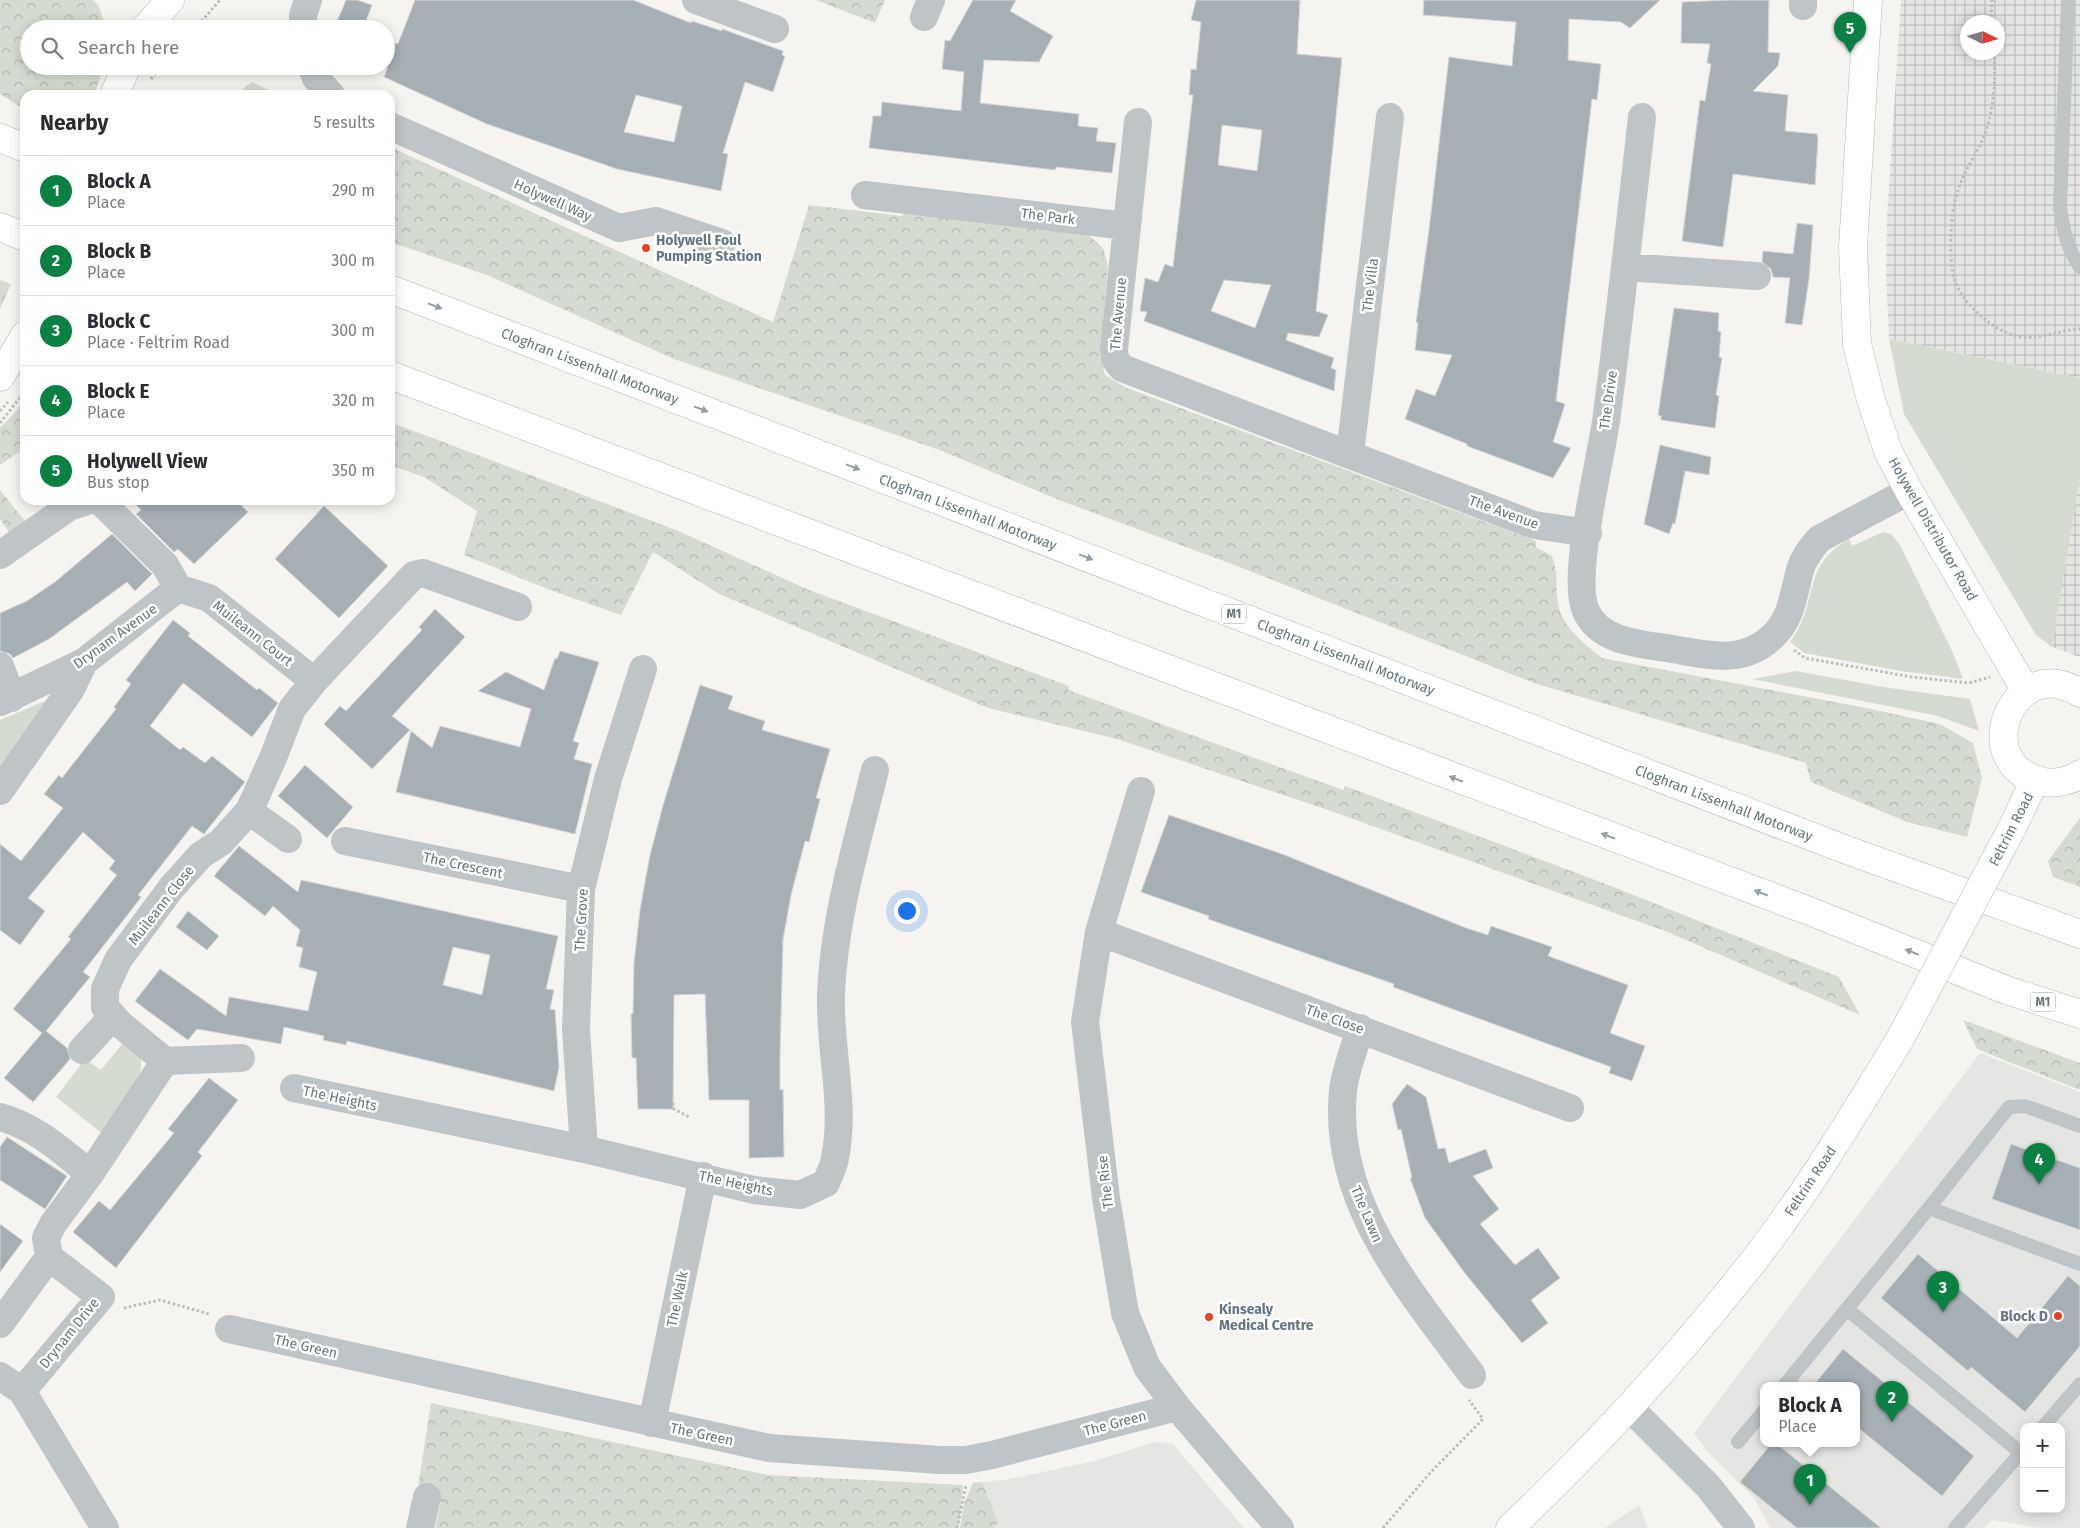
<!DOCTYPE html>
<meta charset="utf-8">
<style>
body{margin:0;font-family:"Fira Sans",sans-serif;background:#f7f7f7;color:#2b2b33}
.controls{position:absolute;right:15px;bottom:15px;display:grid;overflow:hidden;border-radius:10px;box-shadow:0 2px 12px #0003}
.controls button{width:45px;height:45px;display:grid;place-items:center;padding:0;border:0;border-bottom:1px solid #e1e1e2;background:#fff;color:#2b2b33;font:25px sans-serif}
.compass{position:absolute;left:1960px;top:15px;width:45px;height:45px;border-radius:50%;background:#fff;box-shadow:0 2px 12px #0003;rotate:95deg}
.you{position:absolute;left:906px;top:910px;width:18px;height:18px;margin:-12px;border:4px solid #fff;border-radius:50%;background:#1a73e8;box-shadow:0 0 0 8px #1a73e833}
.badge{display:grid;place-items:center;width:32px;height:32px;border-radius:50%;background:#0b8043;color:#fff;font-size:16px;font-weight:700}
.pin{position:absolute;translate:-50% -41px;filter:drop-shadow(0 1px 2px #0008)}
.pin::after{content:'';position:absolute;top:26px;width:18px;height:15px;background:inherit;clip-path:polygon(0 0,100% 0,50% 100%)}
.popup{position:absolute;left:1760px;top:1382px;width:100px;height:65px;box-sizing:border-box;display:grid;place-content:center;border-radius:10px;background:#fff;filter:drop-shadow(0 1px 4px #0005);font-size:16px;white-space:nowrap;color:#7c7c81}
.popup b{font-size:19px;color:#2b2b33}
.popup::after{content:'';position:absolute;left:50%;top:100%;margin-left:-10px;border:10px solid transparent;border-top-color:#fff}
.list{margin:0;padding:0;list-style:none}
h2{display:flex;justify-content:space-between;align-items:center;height:65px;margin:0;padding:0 20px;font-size:21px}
h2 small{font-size:16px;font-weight:400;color:#7c7c81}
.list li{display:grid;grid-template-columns:32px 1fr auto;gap:15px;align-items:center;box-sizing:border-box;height:70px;padding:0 20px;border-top:1px solid #e1e1e2}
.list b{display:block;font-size:19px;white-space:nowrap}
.list p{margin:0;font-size:16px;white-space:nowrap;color:#7c7c81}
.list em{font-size:16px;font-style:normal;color:#7c7c81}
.icon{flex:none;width:28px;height:28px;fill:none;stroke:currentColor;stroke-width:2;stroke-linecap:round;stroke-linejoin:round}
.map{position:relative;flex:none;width:2080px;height:1528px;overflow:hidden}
.search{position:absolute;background:#fff;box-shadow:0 2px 12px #0003;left:20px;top:20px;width:375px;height:55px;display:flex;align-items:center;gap:12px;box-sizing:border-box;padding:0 18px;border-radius:28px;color:#7c7c81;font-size:19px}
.panel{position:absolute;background:#fff;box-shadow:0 2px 12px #0003;left:20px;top:90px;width:375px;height:415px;border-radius:15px}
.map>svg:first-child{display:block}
</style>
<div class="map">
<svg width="2080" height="1528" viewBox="0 0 2080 1528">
<defs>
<pattern id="industrial-grid" width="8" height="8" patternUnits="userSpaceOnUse" patternTransform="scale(1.25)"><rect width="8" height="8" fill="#e5e6e4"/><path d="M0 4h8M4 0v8" fill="none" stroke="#bdbfbe"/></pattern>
<pattern id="forest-crowns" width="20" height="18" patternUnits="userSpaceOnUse" patternTransform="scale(1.25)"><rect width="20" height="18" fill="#d6dbd1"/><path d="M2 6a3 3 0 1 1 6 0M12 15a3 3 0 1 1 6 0" fill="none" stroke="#b1b6af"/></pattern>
</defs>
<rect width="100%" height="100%" fill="#f5f4f0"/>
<!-- built -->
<path fill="#e5e6e4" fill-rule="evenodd" d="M1980 1053 2080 1092V1528H2039L1992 1520 1985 1528H1770L1754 1498 1706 1450 1694 1433ZM1764 1386H1856V1444H1764ZM2024 1427H2061V1509H2024Z
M1155 1442 1173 1444 1244 1528H994L998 1522 982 1482 1010 1479 1094 1461Z
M1639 1505 1648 1528H1605Z"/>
<!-- industrial -->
<path fill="url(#industrial-grid)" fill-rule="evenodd" d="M1901 0H2080V378L1889 339 1886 272 1887 218ZM1968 22H1998V52H1968Z
M2080 477V657L2052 647Z"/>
<!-- green -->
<path fill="#d6dbd1" d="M1889 339 2080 378V477L2052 647 2036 635 1904 414Z
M1883 532 1891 534 1900 545 1953 653 1963 679 1901 671 1804 653 1790 642C1820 602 1800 567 1849 539L1852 546Z
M1796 671 1883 687 1970 699 1979 731 1938 716 1752 679Z
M45 701 49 705 0 768V720Z
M123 1043 141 1058C144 1086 118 1112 103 1134L56 1097 85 1059 101 1070Z"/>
<!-- forest -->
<path fill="url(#forest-crowns)" d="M0 0H93L99 6 106 29H29V66H104L94 95H25V110L0 94Z
M816 0H885L875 23Z
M252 82 280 95H235Z
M390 147 773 322 809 205 902 216 907 210 1079 230 1091 237 1103 248 1108 266 1100 355 1105 375 1127 388 1536 541V547L1552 556C1558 572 1556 581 1557 597 1559 625 1582 642 1602 658L1871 709 1940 724 1973 743 1982 778 1967 837 1907 822 1811 782 1806 763 1537 684 1232 564 1064 502 937 449 674 359 487 275 390 242Z
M0 280 11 284 0 309Z
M25 397V448L0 465V428L17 410Z
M390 422 676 530 809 590 1069 686 1068 690 1343 790 1345 786 1611 886 1839 977 1860 1015 1665 931 1325 809 1117 739 988 708 719 594 653 552 621 615 550 590 464 555 477 511 424 477 390 465Z
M0 490 28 525 10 534 0 519Z
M2080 818V887L2053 877 2048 861Z
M1963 1020 2080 1063V1090L1977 1049Z
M431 1403 768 1475 963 1485 959 1526 957 1528H435L441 1502 417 1494Z
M982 1482 998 1522 994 1528H960L964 1504 973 1483Z"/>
<!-- building -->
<path fill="#a6afb4" stroke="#d6d5d3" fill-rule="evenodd" d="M346 0H357L372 5 363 29H334Z
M415 0H633L691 23 692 21 722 31V29L783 51 782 55 785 56 773 92 745 82 723 153 728 154 721 191 617 169 487 124 384 77 387 70 386 40 398 44ZM636 95 682 106 674 142 624 132Z
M973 0H1016L1010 11 1053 36 1039 62 984 60 980 103 1079 114 1078 126 1098 128 1096 141 1116 143 1112 173 1056 167 1055 170 869 148 873 116H881L882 102 961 111 964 72 942 69 945 40 950 41Z
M1196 0H1300L1297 54 1342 58 1316 311 1328 315 1319 337 1288 333 1286 340 1334 358 1331 368 1336 370 1334 391 1144 321 1147 312 1140 311 1145 278 1158 282 1165 264 1173 267 1193 95H1189L1191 69 1196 70 1201 22 1191 20ZM1222 125 1262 130 1257 171 1218 165ZM1224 280 1271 285 1255 328 1211 311Z
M1424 0H1660L1630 28 1621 22 1569 19 1568 60 1601 64 1597 100 1592 99 1556 401 1565 404 1553 442 1571 448 1553 478 1467 446V444L1405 419 1416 389 1435 396 1452 355 1415 350 1418 323 1416 322 1429 230 1449 57 1512 66 1516 22 1423 15Z
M1732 0H1769L1768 52 1780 53 1778 66 1753 91 1788 95 1785 131 1817 134 1818 140 1815 185 1733 174 1723 247 1682 241 1700 100 1705 101 1711 64 1707 63 1710 44 1681 43 1682 2Z
M1797 223 1813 225 1809 279 1802 325 1785 323 1790 278 1773 277 1771 269 1762 262 1763 251 1793 254Z
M1674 308 1719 313 1718 331 1721 332 1719 357 1722 358 1716 395 1719 396 1715 428 1661 420V416L1658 415Z
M1660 445 1711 457 1709 475 1685 471 1675 524 1673 523 1669 534 1644 524Z
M131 500H236L248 512 194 564 178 549 174 552 136 514 141 510Z
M324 506 388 566 339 618 275 559Z
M112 534 152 574 135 591 127 582 49 639 13 658 10 654 0 651V613L27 601 55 582Z
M435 609 465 637 392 716 410 730 372 769 324 724 340 706 346 711 422 630 419 627Z
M173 620 190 633 188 636 257 690 259 688 278 703 252 737 183 683 150 726 180 750 183 747 205 763 212 756 245 782 204 834 192 826 138 895 141 897 139 900 83 972 90 977 46 1031 67 1048 70 1059 33 1102 4 1078 42 1033 13 1009 71 939 68 937 117 875 109 869 115 861 83 832 28 898 45 911 20 945 0 930V844L21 861 63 808 44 794 59 775 62 778 116 709 114 707 131 684 126 680Z
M560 651 599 662 573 741 579 743 574 759 592 764 575 834 396 792 411 731 432 748 440 726 520 747 531 709 478 691 506 672 544 690 555 658 557 659Z
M700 685 733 696 728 709 765 721 762 730 830 749 816 798 820 799 809 842 805 841 791 895 783 939 780 1054V1090L783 1089 784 1157 749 1158V1100H709L705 994 674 995 673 1109H638L636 1058H632L631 1014H633L634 963 640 910 650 855 664 802Z
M305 765 353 807 327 838 278 796Z
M1169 815 1282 854 1466 928 1488 935 1491 926 1552 947 1548 956 1628 985 1610 1033 1645 1046 1632 1081 1609 1073 1611 1067 1439 1004 1393 987 1394 984 1208 919 1209 916 1141 892Z
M239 846 298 892 301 880 558 936 546 989 554 990 550 1009 555 1010 559 1067 554 1091 347 1041 346 1045 323 1040 324 1036 284 1027 281 1044 197 1029 188 1040 152 1014 135 1001 160 969 226 1016 229 997 308 1011 317 972 299 967 303 948 296 946 300 930 273 906 265 916 214 876ZM453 947 490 955 482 995 443 985Z
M188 911 219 936 207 950 176 927Z
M209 1078 238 1100 198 1152 202 1156 116 1268 73 1232 99 1201 110 1210 174 1133 168 1129Z
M1407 1084 1426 1097 1438 1149 1445 1148 1449 1163 1486 1149 1493 1168 1473 1176 1499 1209 1480 1224 1515 1265 1538 1248 1560 1278 1531 1300 1548 1323 1522 1343 1464 1272 1425 1218 1410 1178H1412L1401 1129 1398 1130 1392 1104Z
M7 1137 67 1176 45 1209 0 1180V1147Z
M2011 1144 2080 1168V1230L1992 1199Z
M0 1224 23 1241 0 1272Z
M1918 1254 2017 1338 2068 1276 2080 1286V1346L2025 1412 1971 1367 1968 1371 1881 1298Z
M1843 1349 1974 1456 1942 1496 1856 1426V1386H1813Z
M1771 1444H1777L1881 1528H1797L1740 1482Z"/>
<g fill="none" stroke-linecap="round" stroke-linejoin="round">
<defs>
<path id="secondary" d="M1868 0 1853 247 1857 344 1871 400 1888 451 1909 491 2026 691
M2080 693C2013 650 1966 766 2044 782 2055 784 2071 781 2080 774
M2011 830 2035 780
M1510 1528C1592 1450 1669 1367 1740 1278 1800 1204 1850 1121 1900 1039"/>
<path id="highway" d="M145 29 170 0
M114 95 127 66
M0 138 25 148
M0 227 25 237
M390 289 1844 849 2080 934
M390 375 1812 912 2006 990 2080 1014
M0 377 25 335"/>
</defs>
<!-- secondary casing -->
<use href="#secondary" stroke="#b4b9bd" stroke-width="29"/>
<!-- highway casing -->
<use href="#highway" stroke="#b2b6b9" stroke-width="29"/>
<!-- path -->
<path stroke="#bbbdbf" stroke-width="3" stroke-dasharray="2.5 2.5" stroke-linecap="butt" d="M1991 22 1992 0
M195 29 220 0
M1994 52C1996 77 1994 105 1987 128 1980 150 1965 168 1958 190 1950 212 1948 259 1955 281 1963 304 1992 330 2016 336 2038 341 2058 330 2080 329
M151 79 162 66
M0 411 8 402
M0 423 25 391
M1794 650 1805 658 1912 677 1969 683 1990 677
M673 1103 674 1109 689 1117
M124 1308 160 1300 209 1314
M957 1528 966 1485
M1383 1528 1429 1474 1483 1419 1469 1400"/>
<!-- lane -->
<path stroke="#bfc4c6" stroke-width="14" d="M2068 0 2060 207C2063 229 2067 248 2080 267
M1929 1208 2009 1107 2025 1106 2080 1126
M1847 1309 2021 1453
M1784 1386 1929 1208 2080 1264
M2043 1427 2080 1384
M1738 1442 1764 1411
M1955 1528 2024 1449"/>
<!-- street -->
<path stroke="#bfc4c6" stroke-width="28" d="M696 0 775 29
M1803 0V6
M924 17 931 0
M303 29V15L308 0
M311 66 316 78 331 95
M1642 117C1631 216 1620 315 1607 414 1602 457 1570 577 1586 611 1600 643 1643 644 1672 649 1709 655 1742 665 1772 637 1792 619 1793 595 1800 570 1803 558 1811 549 1819 539L1909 491
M390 126 619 228 656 221 722 243
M865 195 1127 226 1138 122
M1127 226 1114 350 1115 359 1122 368 1534 525 1588 533
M1625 267 1757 276
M1350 454 1390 117
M99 500 165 565 178 588
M0 555 69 507 90 500
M0 666 12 698
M0 702 84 662 178 588 209 598 314 681
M0 791 71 689 84 662
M1141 791 1099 932 1085 1022 1106 1198 1125 1313 1147 1367 1177 1407 1280 1528
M249 811 288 839
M345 841 581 889
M1099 932 1570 1108
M1360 1028C1355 1048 1345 1070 1343 1091 1332 1203 1410 1290 1472 1375
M82 1050 113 1016
M165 1061 120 1024 105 1007V989L118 960 172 887 201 855 221 842 249 811 273 758 292 709 314 681 414 575 423 573 518 607
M294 1088 584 1149 754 1190 800 1195 826 1183C829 1175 834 1166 835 1158 846 1104 829 1048 831 994 834 918 857 843 875 770
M0 1117C36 1127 62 1151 90 1174L53 1224 46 1238 49 1257
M584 1149 576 1029 581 889 608 779 643 669
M90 1174 165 1061 241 1058
M0 1324 49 1257 101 1297 22 1391
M229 1329 769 1448 940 1460H966L992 1455 1177 1407
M0 1376 22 1391 105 1528
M1630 1408 1708 1486 1741 1528
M652 1423 703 1176
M420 1528 427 1497"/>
<!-- secondary -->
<use href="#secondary" stroke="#fff" stroke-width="28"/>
<!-- highway -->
<use href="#highway" stroke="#fff" stroke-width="28"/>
<defs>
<path id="secondary-bridge" d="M1900 1039 2011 830"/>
</defs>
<!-- secondary-bridge casing -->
<use href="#secondary-bridge" stroke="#b4b9bd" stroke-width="29" stroke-linecap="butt"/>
<!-- secondary-bridge -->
<use href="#secondary-bridge" stroke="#fff" stroke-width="28"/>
</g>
<!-- one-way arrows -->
<defs><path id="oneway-solid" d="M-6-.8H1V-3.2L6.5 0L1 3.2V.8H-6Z" transform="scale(1.25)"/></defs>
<g fill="#929fa8">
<use href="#oneway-solid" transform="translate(435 306) rotate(21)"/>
<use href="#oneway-solid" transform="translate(701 409) rotate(21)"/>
<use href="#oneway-solid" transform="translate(853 467) rotate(21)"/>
<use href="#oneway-solid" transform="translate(1086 557) rotate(21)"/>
<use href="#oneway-solid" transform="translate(1456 779) rotate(-159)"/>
<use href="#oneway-solid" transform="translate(1608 836) rotate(-159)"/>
<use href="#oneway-solid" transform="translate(1761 893) rotate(-159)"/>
<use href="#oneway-solid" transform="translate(1912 952) rotate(-158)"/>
</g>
<!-- markers -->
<g fill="#e54120" stroke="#fff" stroke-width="2">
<circle cx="646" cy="248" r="5"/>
<circle cx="2058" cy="1316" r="5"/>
<circle cx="1209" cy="1317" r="5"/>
</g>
<g text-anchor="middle" stroke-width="5" stroke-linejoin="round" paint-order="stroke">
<!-- shield labels -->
<g fill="#fff" stroke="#929fa8" stroke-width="1">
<rect x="1221.5" y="604.5" width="25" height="19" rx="4"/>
<rect x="2030.5" y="992.5" width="25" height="19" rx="4"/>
</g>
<g font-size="12" font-weight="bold" fill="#637682">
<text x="1234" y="618">M1</text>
<text x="2043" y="1006">M1</text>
</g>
<!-- street labels -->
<g font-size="14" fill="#637682" stroke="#fff">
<text transform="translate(553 200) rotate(24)" y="5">Holywell Way</text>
<text transform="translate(1048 216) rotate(7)" y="5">The Park</text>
<text transform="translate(1370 285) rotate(-83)" y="5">The Villa</text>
<text transform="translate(1118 314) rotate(-85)" y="5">The Avenue</text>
<text transform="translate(590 366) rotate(21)" y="5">Cloghran Lissenhall Motorway</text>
<text transform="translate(1608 400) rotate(-82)" y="5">The Drive</text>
<text transform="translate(968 512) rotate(21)" y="5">Cloghran Lissenhall Motorway</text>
<text transform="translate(1504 512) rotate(20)" y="5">The Avenue</text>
<text transform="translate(1933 529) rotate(60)" y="5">Holywell Distributor Road</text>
<text transform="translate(253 633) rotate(38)" y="5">Muileann Court</text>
<text transform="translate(115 636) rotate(-36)" y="5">Drynam Avenue</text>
<text transform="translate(1346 657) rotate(21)" y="5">Cloghran Lissenhall Motorway</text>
<text transform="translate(1724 803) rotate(21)" y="5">Cloghran Lissenhall Motorway</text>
<text transform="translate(2011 829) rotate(-63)" y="5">Feltrim Road</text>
<text transform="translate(463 865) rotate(12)" y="5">The Crescent</text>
<text transform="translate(161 905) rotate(-52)" y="5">Muileann Close</text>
<text transform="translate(581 920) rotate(-87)" y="5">The Grove</text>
<text transform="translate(1335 1019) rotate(20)" y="5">The Close</text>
<text transform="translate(340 1098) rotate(12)" y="5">The Heights</text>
<text transform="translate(1810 1181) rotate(-56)" y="5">Feltrim Road</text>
<text transform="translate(1105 1182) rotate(-97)" y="5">The Rise</text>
<text transform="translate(736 1183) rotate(12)" y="5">The Heights</text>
<text transform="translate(1367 1214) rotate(67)" y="5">The Lawn</text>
<text transform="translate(677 1299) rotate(-78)" y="5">The Walk</text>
<text transform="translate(69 1333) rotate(-51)" y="5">Drynam Drive</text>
<text transform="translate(306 1346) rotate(13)" y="5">The Green</text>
<text transform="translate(1115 1423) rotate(-15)" y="5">The Green</text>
<text transform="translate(702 1434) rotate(12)" y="5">The Green</text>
</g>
<!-- poi labels -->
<g font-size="14" font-weight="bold" fill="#637682" stroke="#fff" text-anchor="start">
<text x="656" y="245">Holywell Foul<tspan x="656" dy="16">Pumping Station</tspan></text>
<text x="1219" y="1314">Kinsealy<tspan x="1219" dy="16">Medical Centre</tspan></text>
<text x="2048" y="1321" text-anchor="end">Block D</text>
</g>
</g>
</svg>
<div class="controls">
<button>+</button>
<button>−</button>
</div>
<svg class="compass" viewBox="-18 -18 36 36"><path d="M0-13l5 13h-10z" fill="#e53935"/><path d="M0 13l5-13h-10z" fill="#7c7c81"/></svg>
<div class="you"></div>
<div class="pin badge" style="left:1810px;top:1505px">1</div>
<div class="popup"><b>Block A</b>Place</div>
<div class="pin badge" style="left:1892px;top:1422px">2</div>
<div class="pin badge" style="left:1943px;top:1312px">3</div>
<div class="pin badge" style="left:2039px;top:1184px">4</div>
<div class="pin badge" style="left:1850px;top:53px">5</div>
<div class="search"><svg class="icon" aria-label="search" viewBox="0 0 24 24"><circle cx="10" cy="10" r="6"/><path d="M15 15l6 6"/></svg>Search here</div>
<section class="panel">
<h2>Nearby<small>5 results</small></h2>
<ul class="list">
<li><span class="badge">1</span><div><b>Block A</b><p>Place</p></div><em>290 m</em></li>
<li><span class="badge">2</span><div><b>Block B</b><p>Place</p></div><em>300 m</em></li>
<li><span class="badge">3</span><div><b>Block C</b><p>Place · Feltrim Road</p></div><em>300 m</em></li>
<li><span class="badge">4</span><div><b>Block E</b><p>Place</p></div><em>320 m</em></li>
<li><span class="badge">5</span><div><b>Holywell View</b><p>Bus stop</p></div><em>350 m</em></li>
</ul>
</section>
</div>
